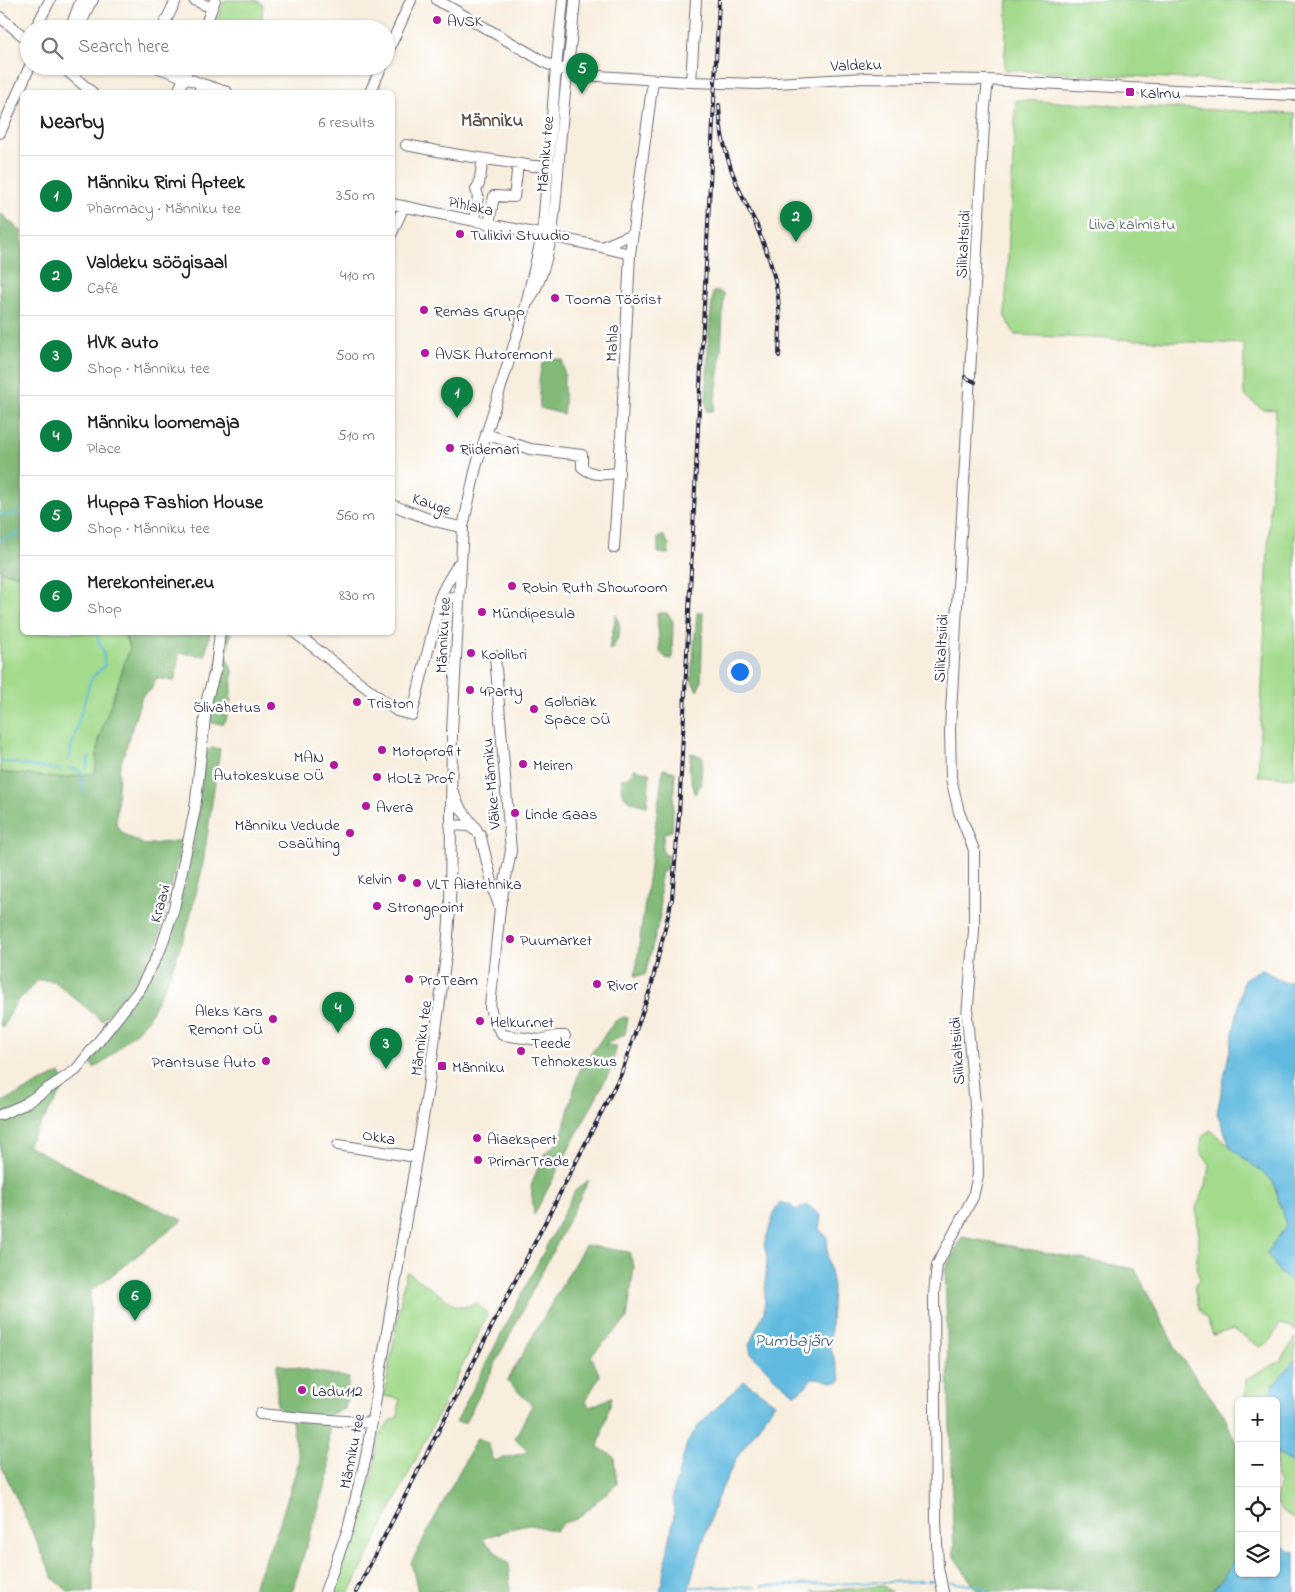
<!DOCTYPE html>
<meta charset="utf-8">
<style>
body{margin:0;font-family:"Indie Flower",sans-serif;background:#f2f2f2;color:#202124}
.controls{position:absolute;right:15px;bottom:15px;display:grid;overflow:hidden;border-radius:8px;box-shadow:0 1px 4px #0004}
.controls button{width:45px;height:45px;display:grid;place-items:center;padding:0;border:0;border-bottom:1px solid #e0e0e0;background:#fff;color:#202124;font:25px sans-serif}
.you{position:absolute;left:739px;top:671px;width:18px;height:18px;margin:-12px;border:4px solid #fff;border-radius:50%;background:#1a73e8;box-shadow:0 0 0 8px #1a73e833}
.badge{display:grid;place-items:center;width:32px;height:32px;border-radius:50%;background:#0b8043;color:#fff;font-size:16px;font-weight:700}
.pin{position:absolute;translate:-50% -41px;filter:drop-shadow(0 1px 2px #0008)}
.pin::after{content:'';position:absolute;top:26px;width:18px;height:15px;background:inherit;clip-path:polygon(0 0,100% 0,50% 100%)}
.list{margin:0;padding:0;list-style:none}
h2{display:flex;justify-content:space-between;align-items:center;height:65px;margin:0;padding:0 20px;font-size:21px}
h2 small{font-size:16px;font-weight:400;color:#757577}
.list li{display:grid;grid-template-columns:32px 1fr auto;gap:15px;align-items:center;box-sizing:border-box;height:80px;padding:0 20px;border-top:1px solid #e0e0e0}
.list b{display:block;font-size:19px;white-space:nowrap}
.list p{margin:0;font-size:16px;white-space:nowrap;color:#757577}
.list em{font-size:16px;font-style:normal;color:#757577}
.icon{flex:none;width:28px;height:28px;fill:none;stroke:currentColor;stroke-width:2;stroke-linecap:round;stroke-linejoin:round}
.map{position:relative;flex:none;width:1295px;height:1592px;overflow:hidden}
.search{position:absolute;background:#fff;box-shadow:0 1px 4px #0004;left:20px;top:20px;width:375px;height:55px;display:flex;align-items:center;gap:12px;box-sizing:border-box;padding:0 18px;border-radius:28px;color:#757577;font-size:19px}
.panel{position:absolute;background:#fff;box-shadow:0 1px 4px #0004;left:20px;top:90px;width:375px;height:545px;border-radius:8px}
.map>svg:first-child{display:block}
</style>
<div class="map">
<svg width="1295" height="1592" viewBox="0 0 1295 1592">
<rect width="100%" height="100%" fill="#fff"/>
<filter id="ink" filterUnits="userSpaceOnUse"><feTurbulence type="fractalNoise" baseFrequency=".02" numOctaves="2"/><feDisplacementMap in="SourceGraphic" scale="10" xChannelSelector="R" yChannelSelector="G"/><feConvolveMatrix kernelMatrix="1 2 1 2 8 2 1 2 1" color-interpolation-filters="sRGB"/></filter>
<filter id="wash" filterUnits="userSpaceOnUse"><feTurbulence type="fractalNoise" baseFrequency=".0096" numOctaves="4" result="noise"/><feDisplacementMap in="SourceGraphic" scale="20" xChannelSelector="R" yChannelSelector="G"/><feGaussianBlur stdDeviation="1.12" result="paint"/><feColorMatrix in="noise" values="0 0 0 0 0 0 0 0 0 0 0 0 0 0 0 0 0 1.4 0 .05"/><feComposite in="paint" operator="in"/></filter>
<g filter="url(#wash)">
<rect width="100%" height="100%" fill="#f8eede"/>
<!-- green -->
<path fill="#a3da8c" stroke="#627e64" d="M225 0H255L263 4 261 29H213Z
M1008 0H1295V84L1004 70Z
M1016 100 1295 114V778L1258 776 1270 506 1276 410 1262 409 1244 395V344L1015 335 1005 316Z
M3 572 22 575V632L123 633 130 648 99 738 96 773 61 778 0 772V573Z
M1210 1130 1273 1181 1286 1226 1280 1273 1295 1284V1332L1292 1327 1280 1324 1269 1342 1260 1347 1233 1329 1213 1335 1207 1319 1199 1310 1194 1286 1200 1279 1196 1268 1199 1239 1196 1208 1206 1186 1209 1164 1200 1151 1202 1137Z
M406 1272 409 1273 456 1306 466 1307 476 1303 485 1311 487 1316 350 1592H331C348 1555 362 1516 372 1477 376 1465 374 1450 378 1439 382 1430 389 1420 398 1417L400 1399 384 1396Z
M1295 1338V1359L1272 1387 1270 1401H1245L1246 1379 1281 1361Z
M1276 1453 1295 1464V1519C1277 1509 1273 1504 1280 1483L1276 1478Z
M883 1586 891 1592H811Z"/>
<!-- forest -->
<path fill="#82ba78" stroke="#526e5a" d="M0 213 22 232V575L3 572 0 573Z
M718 291 724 294 720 368 713 412 707 411 706 400 709 330 713 292Z
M550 358 563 360 562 364C566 374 563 379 564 389 564 398 565 405 563 414L540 408 539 380 542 364Z
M663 535 669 544 668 554 658 553V538Z
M697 612 703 613 701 683 697 691 691 680Z
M657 613H667L673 621 672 659 666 658 660 652Z
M616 615C623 630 619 636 612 650L609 649Z
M123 633H210L205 656 179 653 175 681 156 678 151 690 142 696 119 770 116 825 124 834 145 845 182 840 158 942 136 980 102 1021 54 981 38 980 15 1004 3 1027 0 1025V772L61 778 95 773 99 738 130 648Z
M223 633H231L226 656 233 672 230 703 226 721 223 724 212 723 207 714Z
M211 748 220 749 202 870 186 932 167 982 146 1022 104 1062 94 1068 90 1061 167 946 189 870 197 822 205 754Z
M691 753 703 757 700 786 695 794 689 770Z
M635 769 650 773 647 806C630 802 618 799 622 779L626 778Z
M663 769 675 772 672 831 664 833 662 851 668 856 667 870 660 873V916L645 975 635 976Z
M624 1017 628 1018 625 1034 605 1045 617 1046 610 1071 534 1215 531 1186 543 1155 560 1141 580 1068 615 1021Z
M60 1073 66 1085 27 1145 102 1184 183 1220 90 1292 93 1592H69L54 1579 0 1463V1103Z
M589 1180 465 1423 456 1422 575 1191Z
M962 1237 1135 1269 1179 1355 1223 1413 1239 1450V1528L1235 1561 1211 1592H978L954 1557 945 1270Z
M585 1245 629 1252 634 1267 627 1319 591 1356 600 1376 585 1401 590 1407 612 1397 598 1447 614 1457 617 1484 577 1519 563 1523 556 1531 527 1524 482 1539 509 1564 510 1592H418L411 1563 477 1438 489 1444 493 1461 528 1452 515 1438 532 1405 507 1381Z
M277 1364 349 1378 345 1409 328 1415 329 1475 292 1592H251L278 1529 299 1461 291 1418 277 1406Z"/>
<!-- water -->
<path fill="#61badf" stroke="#426e8d" d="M1261 969 1286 983 1295 978V1284L1280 1273 1267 1253 1286 1226 1273 1181 1231 1148 1217 1113 1244 979Z
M780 1203 789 1204 796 1210 808 1205 821 1216 819 1229 827 1237 828 1260 833 1286 830 1347 841 1378 839 1382C827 1383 821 1377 812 1378L805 1387 795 1394 776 1379 751 1354 749 1345 764 1312 767 1256 764 1245 776 1208Z
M1295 1359V1464L1276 1453V1401H1270L1272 1387Z
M744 1381 775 1403 737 1457 716 1501 693 1572 688 1592H660L674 1516 673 1493 687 1443 699 1425Z
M1238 1528 1239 1573H1276V1540L1289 1551 1295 1552V1592H1211L1235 1561Z"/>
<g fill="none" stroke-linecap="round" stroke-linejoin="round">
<!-- stream -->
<path stroke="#61badf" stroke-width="2" d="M0 515 22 513
M0 540 22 532
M69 759 72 744 91 679 105 665 103 651 95 632
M0 761 58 770 61 769
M68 768 75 769 80 772 85 792
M86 769 89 757
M927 1581H934
M951 1582 983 1587 988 1592
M761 1586 923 1581
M689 1587H755"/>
</g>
</g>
<g filter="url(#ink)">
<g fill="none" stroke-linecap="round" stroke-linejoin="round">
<defs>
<path id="minor" d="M194 0 212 8
M437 0 548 64 582 75 691 82 758 84 866 78 988 80 1129 88 1295 95
M0 17 29 41
M35 29 50 0
M70 29 81 0
M79 29 89 5 93 0
M162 29 176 0
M204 29 215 0
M386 56 411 0
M61 66 92 92
M154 66 202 84 199 92
M691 82 696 0
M202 84 227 92
M178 92 189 66
M370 92 382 66
M0 133 30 66
M406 145 453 154 533 166H554
M392 204 593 245 630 254
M474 221 478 196 476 189 479 184 483 159
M489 224 494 196 514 197 518 164
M392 233 404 206
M602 247 633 234
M529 301C557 256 556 186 561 133 565 89 571 45 575 0
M486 434 530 449 582 455V467C594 477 604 474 619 473
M392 505C416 514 438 524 463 527
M614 548 622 421 630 254 653 80
M438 604C441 589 451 578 458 564
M294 632 397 711 412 715 440 602C445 596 451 597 458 598
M495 656 511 851 500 907
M453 792 459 806 477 830
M450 825 469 826 480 834 495 894 500 908 490 1007 494 1022 503 1035 539 1040 557 1036H565
M0 1115 23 1105 76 1070 140 989 161 948 174 908 195 809 207 699 216 668 220 632
M338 1145 416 1157
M260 1414 303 1418 372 1423
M325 1592 348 1529 366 1457 428 1088 447 949 450 907 452 732 463 527 476 467 526 306C531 279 539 254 543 227L556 68 563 0
M943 1592 938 1567 936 1519 934 1294 937 1265 973 1197 978 1175 977 1127 967 1017 974 931V850L959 812 951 778 950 730 985 107 988 80"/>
</defs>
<!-- minor casing -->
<use href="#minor" stroke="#6d6974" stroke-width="12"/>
<!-- minor -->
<use href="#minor" stroke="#fff" stroke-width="10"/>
<defs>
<path id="rail" d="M719 105C720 151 738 191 760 231
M756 226C778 274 782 304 779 356
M965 377 975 382
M356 1592 621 1074 651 987 672 899 679 815 719 0"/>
</defs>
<!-- rail casing -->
<use href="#rail" stroke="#22223b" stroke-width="4"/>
<!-- rail -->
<use href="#rail" stroke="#fff" stroke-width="2" stroke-dasharray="5.5" stroke-linecap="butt"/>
</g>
</g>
<!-- markers -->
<g fill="#b5179e" stroke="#fff" stroke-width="2">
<circle cx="437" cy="20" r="5"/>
<rect x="1125" y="87" width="10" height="10" rx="2.5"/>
<circle cx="460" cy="234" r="5"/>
<circle cx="555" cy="298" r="5"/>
<circle cx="424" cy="310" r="5"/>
<circle cx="425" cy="353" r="5"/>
<circle cx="450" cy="448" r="5"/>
<circle cx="512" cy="586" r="5"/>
<circle cx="482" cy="612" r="5"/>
<circle cx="471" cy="653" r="5"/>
<circle cx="470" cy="690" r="5"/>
<circle cx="357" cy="702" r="5"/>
<circle cx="271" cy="706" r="5"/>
<circle cx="534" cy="709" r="5"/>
<circle cx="382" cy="750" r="5"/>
<circle cx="523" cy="764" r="5"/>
<circle cx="334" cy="765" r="5"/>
<circle cx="377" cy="777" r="5"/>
<circle cx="366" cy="806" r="5"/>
<circle cx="515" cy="813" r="5"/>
<circle cx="350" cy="833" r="5"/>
<circle cx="402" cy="878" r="5"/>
<circle cx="417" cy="883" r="5"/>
<circle cx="377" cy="906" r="5"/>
<circle cx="510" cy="939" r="5"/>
<circle cx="409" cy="979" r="5"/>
<circle cx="597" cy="984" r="5"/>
<circle cx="273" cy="1019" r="5"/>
<circle cx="480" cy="1021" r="5"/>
<circle cx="521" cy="1051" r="5"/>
<circle cx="266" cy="1061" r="5"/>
<rect x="437" y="1061" width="10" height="10" rx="2.5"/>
<circle cx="477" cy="1138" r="5"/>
<circle cx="478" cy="1160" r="5"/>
<circle cx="302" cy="1390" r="5"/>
</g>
<g text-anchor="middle" stroke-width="5" stroke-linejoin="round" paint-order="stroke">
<!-- poi labels -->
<g font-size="16" fill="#22223b" stroke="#fff" text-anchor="start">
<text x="447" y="26">AVSK</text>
<text x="1140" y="98">Kalmu</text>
<text x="470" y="240">Tulikivi Stuudio</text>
<text x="565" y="304">Tooma Töörist</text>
<text x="434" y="316">Remas Grupp</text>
<text x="435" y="359">AVSK Autoremont</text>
<text x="460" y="454">Riidemari</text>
<text x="522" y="592">Robin Ruth Showroom</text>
<text x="492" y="618">Mündipesula</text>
<text x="481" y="659">Koolibri</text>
<text x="480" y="696">4Party</text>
<text x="544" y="706">Golbriak<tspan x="544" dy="18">Space OÜ</tspan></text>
<text x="367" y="708">Triston</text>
<text x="261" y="712" text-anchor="end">Õlivahetus</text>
<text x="392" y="756">Motoprofit</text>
<text x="324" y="762" text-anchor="end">MAN<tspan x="324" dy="18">Autokeskuse OÜ</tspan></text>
<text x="533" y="770">Meiren</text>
<text x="387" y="783">HOLZ Prof</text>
<text x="376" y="812">Avera</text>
<text x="525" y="819">Linde Gaas</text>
<text x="340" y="830" text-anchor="end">Männiku Vedude<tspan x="340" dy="18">Osaühing</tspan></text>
<text x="392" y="884" text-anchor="end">Kelvin</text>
<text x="427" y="889">VLT Aiatehnika</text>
<text x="387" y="912">Strongpoint</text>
<text x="520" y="945">Puumarket</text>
<text x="419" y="985">ProTeam</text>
<text x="607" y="990">Rivor</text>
<text x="263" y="1016" text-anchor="end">Aleks Kars<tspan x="263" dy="18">Remont OÜ</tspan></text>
<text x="490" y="1027">Helkur.net</text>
<text x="531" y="1048">Teede<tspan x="531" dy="18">Tehnokeskus</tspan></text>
<text x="256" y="1067" text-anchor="end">Prantsuse Auto</text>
<text x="452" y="1072">Männiku</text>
<text x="487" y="1144">Aiaekspert</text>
<text x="488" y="1166">PrimarTrade</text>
<text x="312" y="1396">Ladu112</text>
</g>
<!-- street labels -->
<g font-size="16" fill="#22223b" stroke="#fff">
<text transform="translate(856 64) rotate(-2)" y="6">Valdeku</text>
<text transform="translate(544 154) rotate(-85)" y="6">Männiku tee</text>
<text transform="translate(471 205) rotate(12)" y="6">Pihlaka</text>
<text transform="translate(962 244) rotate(-87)" y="6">Silikaltsiidi</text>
<text transform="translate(611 343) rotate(-87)" y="6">Mahla</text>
<text transform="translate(432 503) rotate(19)" y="6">Kauge</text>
<text transform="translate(442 635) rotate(-87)" y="6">Männiku tee</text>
<text transform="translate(940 648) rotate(-87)" y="6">Silikaltsiidi</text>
<text transform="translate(490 784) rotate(-95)" y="6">Väike-Männiku</text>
<text transform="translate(159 903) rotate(-74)" y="6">Kraavi</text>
<text transform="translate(420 1038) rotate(-82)" y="6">Männiku tee</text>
<text transform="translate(956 1051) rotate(-94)" y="6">Silikaltsiidi</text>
<text transform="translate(379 1136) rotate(9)" y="6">Okka</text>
<text transform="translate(351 1451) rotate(-79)" y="6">Männiku tee</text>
</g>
<!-- park labels -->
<g font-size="16" fill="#4f6257" stroke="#fff">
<text x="1132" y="229">Liiva kalmistu</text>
</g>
<!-- water labels -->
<g font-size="18" font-style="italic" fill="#3b5f7d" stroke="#fff">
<text x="793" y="1346">Pumbajärv</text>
</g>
<!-- quarter labels -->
<g font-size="19" font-weight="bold" fill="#625047" stroke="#fff">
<text x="492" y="126">Männiku</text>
</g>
</g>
</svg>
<div class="controls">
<button>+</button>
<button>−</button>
<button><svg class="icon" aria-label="locate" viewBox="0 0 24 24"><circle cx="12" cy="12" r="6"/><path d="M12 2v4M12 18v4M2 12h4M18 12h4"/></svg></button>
<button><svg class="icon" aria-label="layers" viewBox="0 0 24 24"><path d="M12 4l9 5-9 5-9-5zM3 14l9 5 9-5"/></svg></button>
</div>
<div class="you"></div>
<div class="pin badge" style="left:457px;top:418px">1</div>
<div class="pin badge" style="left:796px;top:242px">2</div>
<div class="pin badge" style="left:386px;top:1069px">3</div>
<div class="pin badge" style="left:338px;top:1033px">4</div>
<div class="pin badge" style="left:582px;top:94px">5</div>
<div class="pin badge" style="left:135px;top:1321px">6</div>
<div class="search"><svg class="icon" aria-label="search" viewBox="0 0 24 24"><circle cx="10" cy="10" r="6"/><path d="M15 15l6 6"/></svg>Search here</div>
<section class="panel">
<h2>Nearby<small>6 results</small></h2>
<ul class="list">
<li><span class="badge">1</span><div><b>Männiku Rimi Apteek</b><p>Pharmacy · Männiku tee</p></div><em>350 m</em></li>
<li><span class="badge">2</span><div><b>Valdeku söögisaal</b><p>Café</p></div><em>410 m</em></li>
<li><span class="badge">3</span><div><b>HVK auto</b><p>Shop · Männiku tee</p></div><em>500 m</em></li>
<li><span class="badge">4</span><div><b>Männiku loomemaja</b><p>Place</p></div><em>510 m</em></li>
<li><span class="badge">5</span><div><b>Huppa Fashion House</b><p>Shop · Männiku tee</p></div><em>560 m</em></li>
<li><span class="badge">6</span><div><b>Merekonteiner.eu</b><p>Shop</p></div><em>830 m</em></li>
</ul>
</section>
</div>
